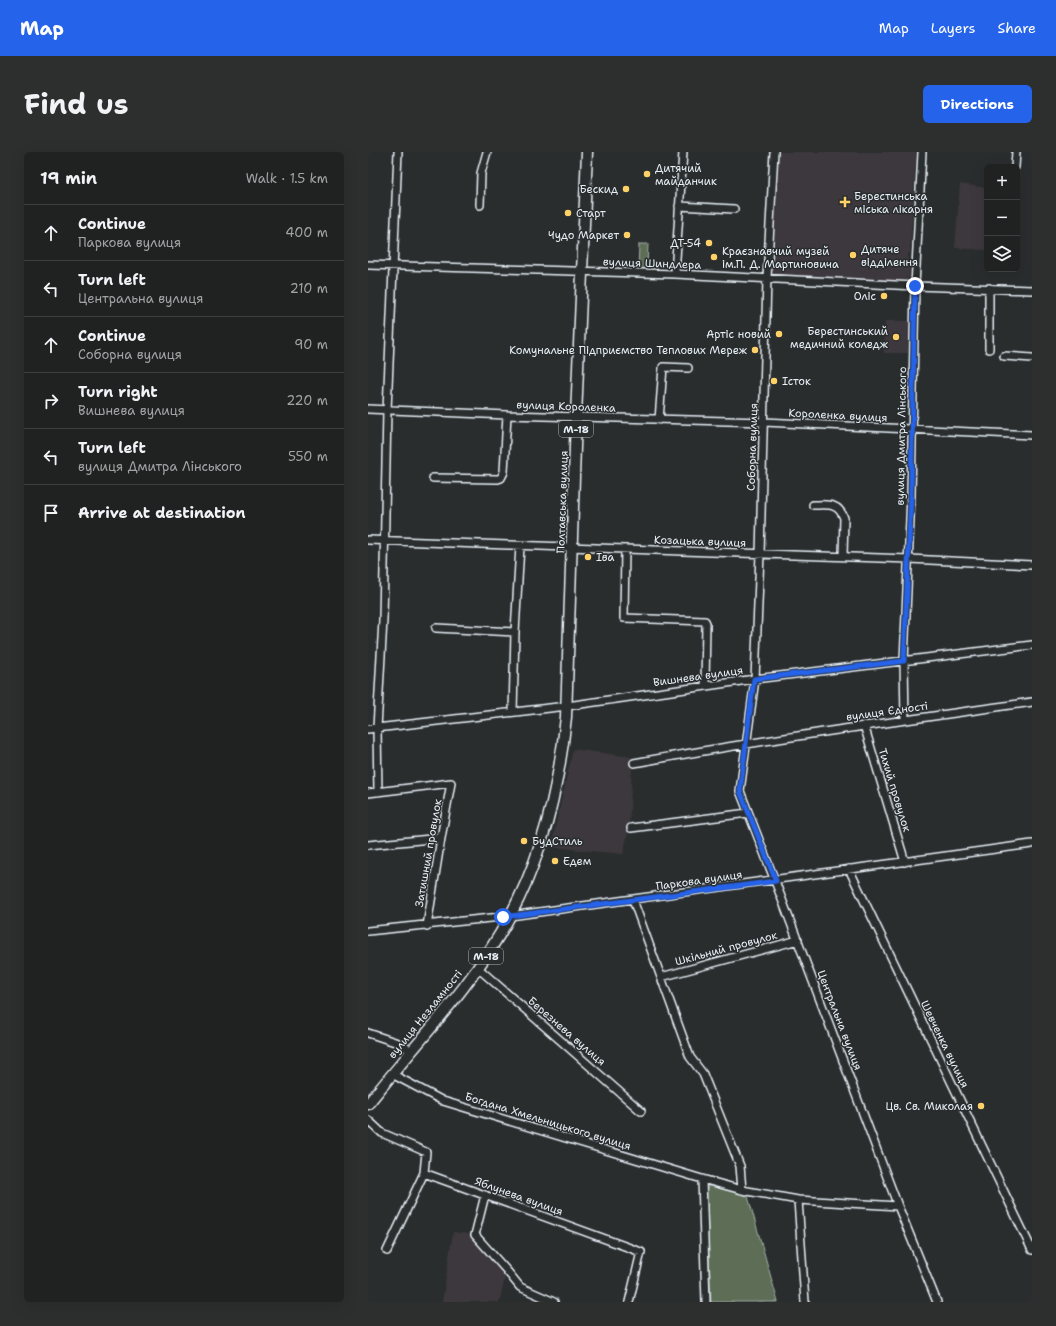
<!DOCTYPE html>
<meta charset="utf-8">
<style>
body{margin:0;font-family:"Shantell Sans",sans-serif;background:#2d2f2f;color:#f1f3f6}
.controls{position:absolute;right:12px;top:12px;display:grid;overflow:hidden;border-radius:6px;box-shadow:0 4px 16px #0002}
.controls button{width:36px;height:36px;display:grid;place-items:center;padding:0;border:0;border-bottom:1px solid #3d3f40;background:#202222;color:#f1f3f6;font:20px sans-serif}
.stop{position:absolute;width:12px;height:12px;margin:-9px;border:3px solid #2563eb;border-radius:50%;background:#fff}
.stop.end{background:#2563eb;border-color:#fff;box-shadow:0 1px 4px #0008}
.list{margin:0;padding:0;list-style:none}
h2{display:flex;justify-content:space-between;align-items:center;height:52px;margin:0;padding:0 16px;font-size:17px}
h2 small{font-size:13px;font-weight:400;color:#a2a4a5}
.list li{display:grid;grid-template-columns:26px 1fr auto;gap:12px;align-items:center;box-sizing:border-box;height:56px;padding:0 16px;border-top:1px solid #3d3f40}
.list b{display:block;font-size:15px;white-space:nowrap}
.list p{margin:0;font-size:13px;white-space:nowrap;color:#a2a4a5}
.list em{font-size:13px;font-style:normal;color:#a2a4a5}
.icon{flex:none;width:22px;height:22px;fill:none;stroke:currentColor;stroke-width:2;stroke-linecap:round;stroke-linejoin:round}
.map{position:relative;flex:none;width:664px;height:1150px;overflow:hidden;border-radius:6px}
header{display:flex;align-items:center;gap:24px;box-sizing:border-box;height:56px;padding:0 20px;background:#2563eb;color:#fff}
header strong{font-size:19px}
nav{display:flex;gap:22px;margin-inline-start:auto;font-size:14px}
.intro{display:flex;align-items:center;justify-content:space-between;box-sizing:border-box;height:96px;padding:0 24px}
h1{margin:0;font-size:28px}
.button{padding:10px 18px;border-radius:6px;background:#2563eb;color:#fff;font-size:14px;font-weight:700}
main{display:flex;gap:24px;padding:0 24px}
aside{flex:1;background:#202222;border-radius:6px;box-shadow:0 4px 16px #0002}
.map>svg:first-child{display:block}
</style>
<header>
<strong>Map</strong>
<nav><a>Map</a><a>Layers</a><a>Share</a></nav>
</header>
<div class="intro"><h1>Find us</h1><a class="button">Directions</a></div>
<main>
<aside>
<h2>19 min<small>Walk · 1.5 km</small></h2>
<ul class="list">
<li><svg class="icon" aria-label="ahead" viewBox="0 0 24 24"><path d="M12 20V5M6 11l6-6 6 6"/></svg><div><b>Continue</b><p>Паркова вулиця</p></div><em>400 m</em></li>
<li><svg class="icon" aria-label="left" viewBox="0 0 24 24"><path d="M17 20v-9H6M10 6l-5 5 5 5"/></svg><div><b>Turn left</b><p>Центральна вулиця</p></div><em>210 m</em></li>
<li><svg class="icon" aria-label="ahead" viewBox="0 0 24 24"><path d="M12 20V5M6 11l6-6 6 6"/></svg><div><b>Continue</b><p>Соборна вулиця</p></div><em>90 m</em></li>
<li><svg class="icon" aria-label="right" viewBox="0 0 24 24"><path d="M7 20v-9h11M14 6l5 5-5 5"/></svg><div><b>Turn right</b><p>Вишнева вулиця</p></div><em>220 m</em></li>
<li><svg class="icon" aria-label="left" viewBox="0 0 24 24"><path d="M17 20v-9H6M10 6l-5 5 5 5"/></svg><div><b>Turn left</b><p>вулиця Дмитра Лінського</p></div><em>550 m</em></li>
<li><svg class="icon" aria-label="arrive" viewBox="0 0 24 24"><path d="M6 21V4h12l-3 4 3 4H6"/></svg><div><b>Arrive at destination</b></div></li>
</ul>
</aside>
<div class="map">
<svg width="664" height="1150" viewBox="0 0 664 1150">
<rect width="100%" height="100%" fill="#2a2d2e"/>
<filter id="ink" filterUnits="userSpaceOnUse"><feTurbulence type="fractalNoise" baseFrequency=".025" numOctaves="2"/><feDisplacementMap in="SourceGraphic" scale="8" xChannelSelector="R" yChannelSelector="G"/><feConvolveMatrix kernelMatrix="1 2 1 2 8 2 1 2 1" color-interpolation-filters="sRGB"/></filter>
<g filter="url(#ink)">
<!-- built -->
<path fill="#3c393c" d="M411 0H548L542 101H540V109L542 110 541 130 405 122Z
M592 32 619 36V98L587 96Z
M517 169H541L540 201H516Z
M205 597 263 605 264 611 261 677 255 702 183 695Z
M85 1080 107 1083 139 1119 131 1150H74Z"/>
<!-- green -->
<path fill="#5d6d56" stroke="#a2afa7" d="M271 92H280L279 117H270Z
M342 1034 379 1041 410 1150H343L338 1036Z"/>
<g fill="none" stroke-linecap="round" stroke-linejoin="round">
<defs>
<path id="minor" d="M406 0 399 126 392 402 387 527 372 639 407 729 530 1054 569 1150
M647 15 648 0
M112 53 113 21 119 0
M311 54 366 57
M0 113 307 122 547 134 664 138
M307 122 315 0
M621 136V197
M636 204 664 206
M0 257 139 263 396 270 664 283
M291 268 295 215 320 216
M65 326 130 327 133 326 136 320 139 263
M445 353C459 353 470 350 476 366L475 404
M0 388 541 407 664 413
M257 397 256 466 337 469 338 471 337 534
M68 476 147 480
M145 560 147 480 152 394
M537 568 536 509 543 343 547 134 554 0
M496 573 537 710
M0 577 199 554 387 527 664 493
M266 611C399 587 531 569 664 550
M10 640 9 576 15 468 19 258 30 0
M0 641 83 631 73 686 59 774
M263 676 380 661
M0 693 73 686
M481 717 664 1098
M265 748 322 905 335 922 372 1014 374 1038
M0 779 142 764 664 692
M110 816 273 959
M293 825 430 788
M0 881 30 891 44 899
M24 922 75 949 334 1027 374 1038 430 1048 530 1054
M0 968 14 981 58 1000 56 1021 273 1100 261 1150
M334 1027 338 1150
M117 1043 107 1083 139 1119 152 1135 186 1150
M430 1048 437 1150
M19 1099 56 1021"/>
<path id="highway" d="M0 952C48 891 105 834 142 764 175 703 191 634 198 565L208 265 219 0"/>
</defs>
<!-- minor casing -->
<use href="#minor" stroke="#e8f1f8" stroke-width="10"/>
<!-- highway casing -->
<use href="#highway" stroke="#e8f1f8" stroke-width="13"/>
<!-- minor -->
<use href="#minor" stroke="#2a2d2e" stroke-width="7"/>
<!-- highway -->
<use href="#highway" stroke="#2a2d2e" stroke-width="10"/>
</g>
</g>
<g fill="none" stroke-linecap="round" stroke-linejoin="round" filter="url(#ink)">
<!-- route -->
<path stroke="#2563eb" stroke-width="5" d="M135 765 408 729 372 639 386 527 536 509 543 343 547 134"/>
</g>
<!-- markers -->
<g fill="#ffd166" stroke="#2a2d2e" stroke-width="1.5">
<circle cx="279" cy="22" r="4"/>
<circle cx="258" cy="37" r="4"/>
<path d="M475 44h4v4h4v4h-4v4h-4v-4h-4v-4h4z"/>
<circle cx="200" cy="61" r="4"/>
<circle cx="259" cy="83" r="4"/>
<circle cx="341" cy="91" r="4"/>
<circle cx="485" cy="103" r="4"/>
<circle cx="346" cy="105" r="4"/>
<circle cx="516" cy="144" r="4"/>
<circle cx="411" cy="182" r="4"/>
<circle cx="528" cy="185" r="4"/>
<circle cx="387" cy="198" r="4"/>
<circle cx="406" cy="229" r="4"/>
<circle cx="220" cy="405" r="4"/>
<circle cx="156" cy="689" r="4"/>
<circle cx="187" cy="709" r="4"/>
<circle cx="613" cy="954" r="4"/>
</g>
<g text-anchor="middle" stroke-width="3" stroke-linejoin="round" paint-order="stroke">
<!-- shield labels -->
<g fill="#2a2d2e" stroke="#afb6bb" stroke-width="1">
<rect x="191" y="269" width="34" height="16" rx="3"/>
<rect x="101" y="796" width="34" height="16" rx="3"/>
</g>
<g font-size="10" font-weight="bold" fill="#e8f1f8">
<text x="208" y="281">М-18</text>
<text x="118" y="808">М-18</text>
</g>
<!-- poi labels -->
<g font-size="11" fill="#e8f1f8" stroke="#2a2d2e" text-anchor="start">
<text x="287" y="20">Дитячий<tspan x="287" dy="13">майданчик</tspan></text>
<text x="250" y="41" text-anchor="end">Бескид</text>
<text x="486" y="48">Берестинська<tspan x="486" dy="13">міська лікарня</tspan></text>
<text x="208" y="65">Старт</text>
<text x="251" y="87" text-anchor="end">Чудо Маркет</text>
<text x="333" y="95" text-anchor="end">ДТ-54</text>
<text x="493" y="101">Дитяче<tspan x="493" dy="13">відділення</tspan></text>
<text x="354" y="103">Краєзнавчий музей<tspan x="354" dy="13">ім.П. Д. Мартиновича</tspan></text>
<text x="508" y="148" text-anchor="end">Оліс</text>
<text x="520" y="183" text-anchor="end">Берестинський<tspan x="520" dy="13">медичний коледж</tspan></text>
<text x="403" y="186" text-anchor="end">Артіс новий</text>
<text x="379" y="202" text-anchor="end">Комунальне Підприємство Теплових Мереж</text>
<text x="414" y="233">Істок</text>
<text x="228" y="409">Іва</text>
<text x="164" y="693">БудСтиль</text>
<text x="195" y="713">Едем</text>
<text x="605" y="958" text-anchor="end">Цв. Св. Миколая</text>
</g>
<!-- street labels -->
<g font-size="11" fill="#e8f1f8" stroke="#2a2d2e">
<text transform="translate(284 111) rotate(2)" y="4">вулиця Шиндлера</text>
<text transform="translate(198 254) rotate(2)" y="4">вулиця Короленка</text>
<text transform="translate(470 263) rotate(3)" y="4">Короленка вулиця</text>
<text transform="translate(533 284) rotate(-89)" y="4">вулиця Дмитра Лінського</text>
<text transform="translate(384 295) rotate(-88)" y="4">Соборна вулиця</text>
<text transform="translate(194 350) rotate(-88)" y="4">Полтавська вулиця</text>
<text transform="translate(332 389) rotate(2)" y="4">Козацька вулиця</text>
<text transform="translate(330 524) rotate(-8)" y="4">Вишнева вулиця</text>
<text transform="translate(519 559) rotate(-8)" y="4">вулиця Єдності</text>
<text transform="translate(527 638) rotate(73)" y="4">Тихий провулок</text>
<text transform="translate(60 701) rotate(-80)" y="4">Затишний провулок</text>
<text transform="translate(331 728) rotate(-8)" y="4">Паркова вулиця</text>
<text transform="translate(358 796) rotate(-15)" y="4">Шкільний провулок</text>
<text transform="translate(57 862) rotate(-51)" y="4">вулиця Незламності</text>
<text transform="translate(472 868) rotate(69)" y="4">Центральна вулиця</text>
<text transform="translate(199 879) rotate(41)" y="4">Березнева вулиця</text>
<text transform="translate(577 892) rotate(64)" y="4">Шевченка вулиця</text>
<text transform="translate(180 969) rotate(17)" y="4">Богдана Хмельницького вулиця</text>
<text transform="translate(151 1044) rotate(20)" y="4">Яблунева вулиця</text>
</g>
</g>
</svg>
<div class="controls">
<button>+</button>
<button>−</button>
<button><svg class="icon" aria-label="layers" viewBox="0 0 24 24"><path d="M12 4l9 5-9 5-9-5zM3 14l9 5 9-5"/></svg></button>
</div>
<div class="stop" style="left:135px;top:765px"></div>
<div class="stop end" style="left:547px;top:134px"></div>
</div>
</main>
